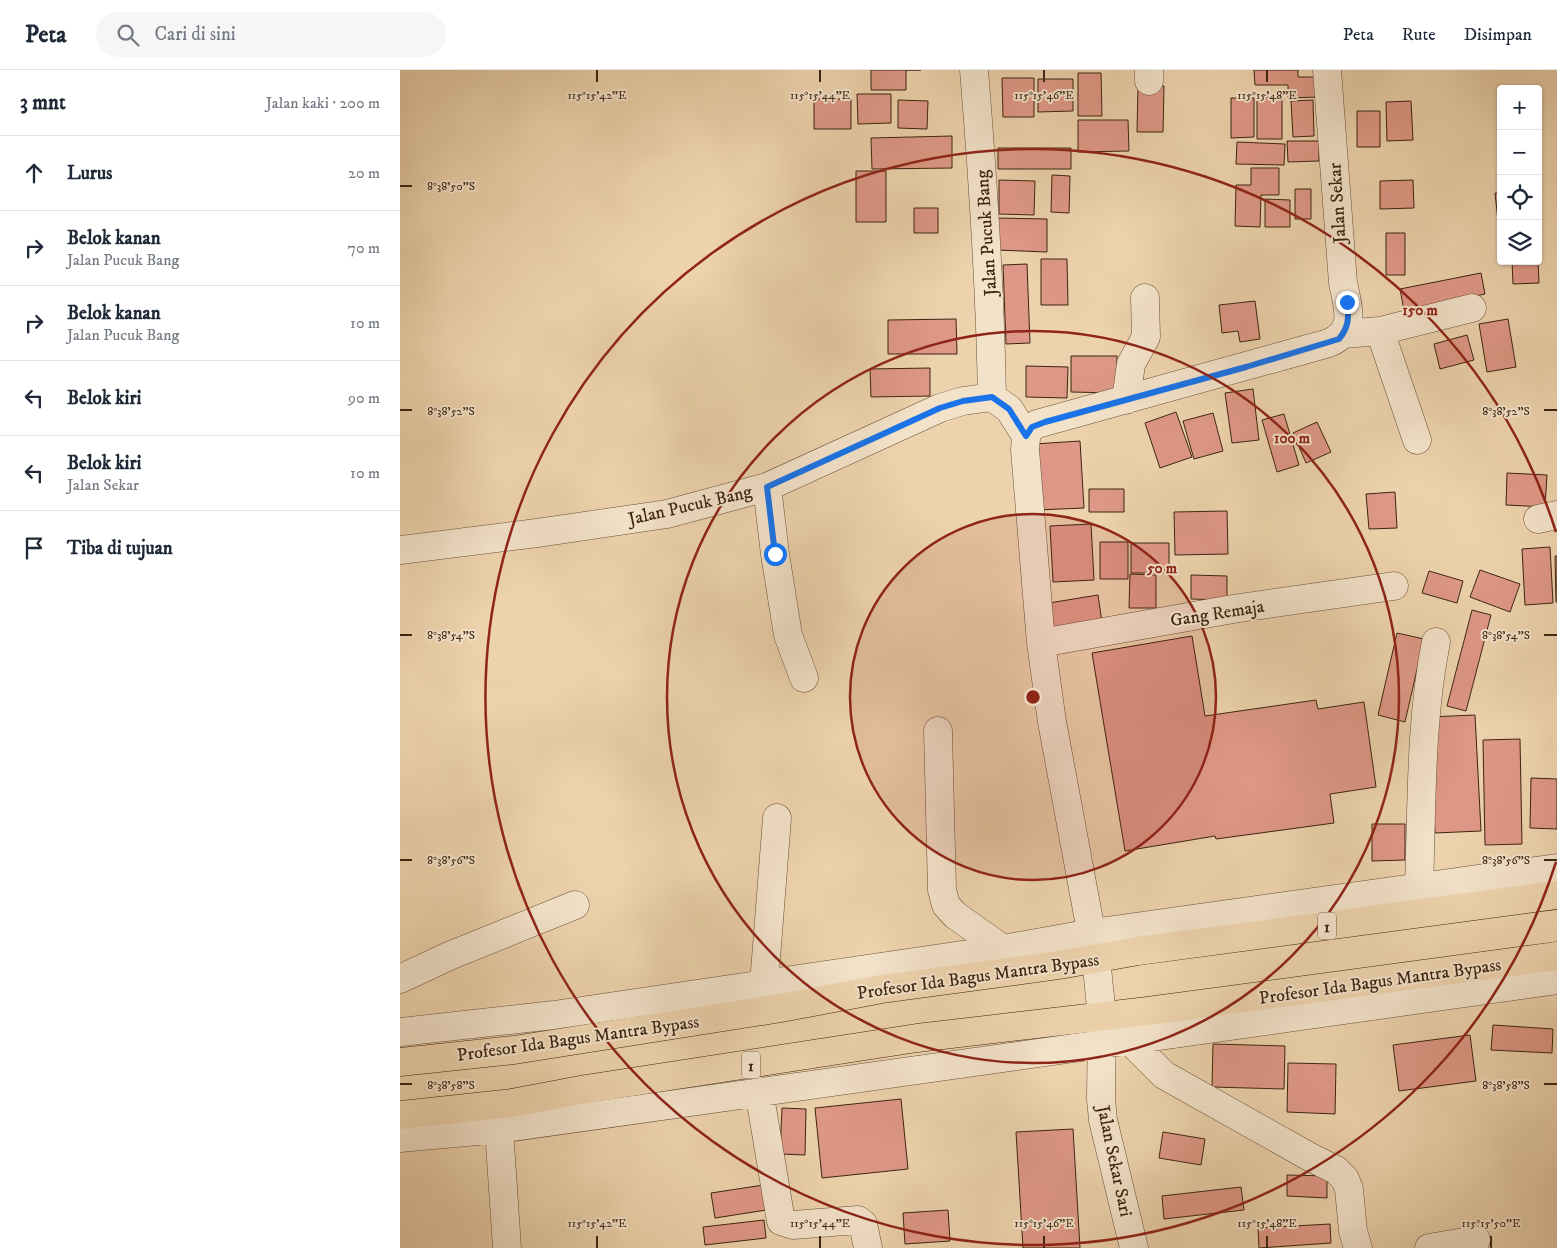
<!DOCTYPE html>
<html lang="id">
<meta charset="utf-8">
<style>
body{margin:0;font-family:"IM FELL DW Pica",serif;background:#f6f6f7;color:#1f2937}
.controls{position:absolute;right:15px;top:15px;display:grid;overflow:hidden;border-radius:5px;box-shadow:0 1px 4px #0004}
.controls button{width:45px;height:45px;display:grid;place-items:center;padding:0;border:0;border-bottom:1px solid #e0e1e3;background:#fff;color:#1f2937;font:25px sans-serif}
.stop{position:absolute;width:15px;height:15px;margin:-11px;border:4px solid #1a73e8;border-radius:50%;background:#fff}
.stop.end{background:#1a73e8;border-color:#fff;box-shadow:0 1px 5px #0008}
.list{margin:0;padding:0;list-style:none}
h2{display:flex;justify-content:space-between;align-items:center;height:65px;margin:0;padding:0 20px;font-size:21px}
h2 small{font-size:16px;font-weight:400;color:#747a83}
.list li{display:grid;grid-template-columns:32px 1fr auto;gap:15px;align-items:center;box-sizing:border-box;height:75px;padding:0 20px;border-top:1px solid #e0e1e3}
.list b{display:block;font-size:19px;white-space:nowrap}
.list p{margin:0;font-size:16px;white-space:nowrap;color:#747a83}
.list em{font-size:16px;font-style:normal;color:#747a83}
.icon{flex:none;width:28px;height:28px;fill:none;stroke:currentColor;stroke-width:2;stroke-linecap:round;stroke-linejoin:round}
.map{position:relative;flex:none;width:1157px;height:1178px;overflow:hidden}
header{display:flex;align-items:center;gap:30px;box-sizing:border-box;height:70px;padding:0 25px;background:#fff;border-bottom:1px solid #e0e1e3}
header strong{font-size:24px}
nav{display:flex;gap:28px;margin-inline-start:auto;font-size:18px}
.search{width:350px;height:45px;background:#f6f6f7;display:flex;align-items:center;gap:12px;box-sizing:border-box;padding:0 18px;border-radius:28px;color:#747a83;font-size:19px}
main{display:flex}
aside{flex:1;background:#fff}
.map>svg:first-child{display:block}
</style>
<header>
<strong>Peta</strong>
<div class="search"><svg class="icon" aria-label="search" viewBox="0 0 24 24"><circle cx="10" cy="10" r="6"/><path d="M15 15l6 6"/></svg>Cari di sini</div>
<nav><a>Peta</a><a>Rute</a><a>Disimpan</a></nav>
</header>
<main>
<aside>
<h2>3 mnt<small>Jalan kaki · 200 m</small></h2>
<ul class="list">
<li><svg class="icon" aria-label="ahead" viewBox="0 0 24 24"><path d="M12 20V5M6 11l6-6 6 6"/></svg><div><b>Lurus</b></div><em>20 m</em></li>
<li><svg class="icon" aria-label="right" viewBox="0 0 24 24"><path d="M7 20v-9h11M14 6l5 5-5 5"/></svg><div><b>Belok kanan</b><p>Jalan Pucuk Bang</p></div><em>70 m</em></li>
<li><svg class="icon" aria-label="right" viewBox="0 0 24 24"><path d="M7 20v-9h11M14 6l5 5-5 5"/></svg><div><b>Belok kanan</b><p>Jalan Pucuk Bang</p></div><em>10 m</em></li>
<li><svg class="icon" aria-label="left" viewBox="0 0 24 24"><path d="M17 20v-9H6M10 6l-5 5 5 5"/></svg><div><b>Belok kiri</b></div><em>90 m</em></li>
<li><svg class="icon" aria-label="left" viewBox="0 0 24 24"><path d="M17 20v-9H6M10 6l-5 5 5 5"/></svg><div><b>Belok kiri</b><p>Jalan Sekar</p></div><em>10 m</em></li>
<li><svg class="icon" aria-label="arrive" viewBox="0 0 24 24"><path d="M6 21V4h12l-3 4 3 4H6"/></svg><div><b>Tiba di tujuan</b></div></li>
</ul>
</aside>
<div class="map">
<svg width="1157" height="1178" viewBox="0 0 1157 1178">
<rect width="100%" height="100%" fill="#edd3ad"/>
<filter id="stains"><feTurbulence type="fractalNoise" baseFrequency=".004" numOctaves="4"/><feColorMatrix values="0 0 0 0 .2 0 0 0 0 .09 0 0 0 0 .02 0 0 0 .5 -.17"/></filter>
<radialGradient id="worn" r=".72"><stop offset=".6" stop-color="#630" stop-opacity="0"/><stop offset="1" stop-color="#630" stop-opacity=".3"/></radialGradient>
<!-- building -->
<path fill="#df9887" stroke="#3c2411" d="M471 0H521H506V20H471Z
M854 0H898V7H919V27L888 28V15H855Z
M678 3H701L702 46H678Z
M602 8H634V47H603Z
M638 9H673V41L638 42Z
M738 16H764L763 62H737Z
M457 24H491V53L458 54Z
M857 27H882V69H857Z
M831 28H854V67L831 68Z
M414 29H451V59H414Z
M498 30 528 31 527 59 498 58Z
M913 30 914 66 893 67 891 31Z
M1011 31 1013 70 987 71 986 32Z
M957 41H980V77H957Z
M678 50H728L729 81 678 82Z
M552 66V98L472 99 471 68Z
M887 71H919V91L888 92Z
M837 72 885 74 884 95 836 94Z
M598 78H671V99H598Z
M851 98H879V125H861L860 157 835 156 836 115H851Z
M456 101H486V152H456Z
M652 105 670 106 669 143 651 142Z
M599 110 635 111 634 145 599 144Z
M1013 110 1014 138 980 139V111Z
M895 119H911V149H895Z
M1095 123H1101L1100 170Z
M865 129 890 130V157H865Z
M514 138H538V163H514Z
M597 148 647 149V182L596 180Z
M986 163H1005V205H986Z
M641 189H667L668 235H641Z
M1112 191H1138L1139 213 1113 214Z
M627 194 630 273 606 274 603 195Z
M1081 203 1085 224 1004 240 1000 219Z
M855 231 860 269 840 272 838 261 822 263 819 235Z
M556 249 557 284H488V250Z
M1108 249 1116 297 1087 302 1079 254Z
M1067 265 1074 290 1040 299 1034 274Z
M671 286H717V323L671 322Z
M626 296 668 297 667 328 626 327Z
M530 298V326L471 327 470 299Z
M853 319 859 370 832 373 825 323Z
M776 342 792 387 760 398 745 353Z
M813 343 823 381 794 389 783 351Z
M884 344 899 395 877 402 862 350Z
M917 352 931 382 906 393 893 363Z
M680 371 684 438 637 440 634 374Z
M1107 403 1147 405 1145 437 1106 435Z
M689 419H724V442H689Z
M995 422 997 458 969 459 966 424Z
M827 441 828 484 775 485 774 442Z
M691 454 694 510 653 512 650 456Z
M700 472H728V509H700Z
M731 473H769V503H731Z
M1150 477 1153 533 1125 535 1122 479Z
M1155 486H1157V532H1156Z
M1080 500 1120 514 1110 542 1070 527Z
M1029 501 1063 511 1057 533 1022 523Z
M730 504 756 505V538H729Z
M791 505 827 506V530L791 529Z
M698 525 702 552 653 560 649 533Z
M1072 540 1091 545 1066 641 1047 636Z
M997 563 1024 569 1005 652 978 645Z
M792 566 805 646 916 630 918 639 964 632 976 717 930 724 934 753 816 769 815 766 725 781 692 583Z
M1075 645 1081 761 1035 763 1029 647Z
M1120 669 1122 774 1085 775 1083 670Z
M1131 708 1157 709V759L1130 758Z
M972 754H1005V790L972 791Z
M1093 955 1153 959 1152 983 1091 980Z
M1070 965 1076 1011 999 1021 993 975Z
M813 974 885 976 884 1019 812 1017Z
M888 993 936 994 935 1044 887 1042Z
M501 1029 508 1099 422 1108 415 1038Z
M382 1038 406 1039 405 1085 380 1084Z
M673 1059 680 1178H623L616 1062Z
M763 1062 805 1069 801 1095 759 1088Z
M887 1105 927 1106V1128L887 1126Z
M370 1114 373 1139 315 1148 311 1123Z
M841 1117 844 1140 764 1149 762 1126Z
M548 1140 550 1171 505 1174 503 1143Z
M364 1150 366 1168 305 1175 303 1157Z
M930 1154 931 1173 859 1178 858 1158Z"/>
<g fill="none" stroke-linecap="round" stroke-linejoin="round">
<defs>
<path id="minor" d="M574 0C583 109 590 218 592 327L609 339 626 366
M749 11V0
M980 261 1017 370
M943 264 980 261 1072 238
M726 330 731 294 746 267 745 228
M367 417 375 484 388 565 404 608
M1138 449 1157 445
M0 480 137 463 267 444 367 417 540 338 563 331 592 327
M641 573 833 539 994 516
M538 661 542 820 546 835 555 845 603 879
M1019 817C1022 735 1020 652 1036 572
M0 909 49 886 175 835
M364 914 377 748
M0 962 154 945 603 879 692 863 1157 798
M729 970 764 1005 910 1087 936 1100 945 1109 949 1119 953 1161 958 1178
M359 1021 381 1151 393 1155 458 1150 463 1154 468 1178
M99 1059 107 1178
M0 1068 99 1059 1157 910
M734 1178 703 1050 701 1029 702 947 696 888 652 652 641 573 625 380C626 368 625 360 637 354L929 273C957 261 948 238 943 213L927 0
M1029 1178 1076 1170"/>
<path id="highway" d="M0 992 114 980 381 938 482 919 659 895 738 881 1157 825
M0 1045 112 1033 186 1019 517 968 748 941 1157 886"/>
</defs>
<!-- minor casing -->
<use href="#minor" stroke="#685038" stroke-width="29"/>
<!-- highway casing -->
<use href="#highway" stroke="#3c2411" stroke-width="29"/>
<!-- minor -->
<use href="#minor" stroke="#f3e2ca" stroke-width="28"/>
<!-- highway -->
<use href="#highway" stroke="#edd3ad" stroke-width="28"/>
</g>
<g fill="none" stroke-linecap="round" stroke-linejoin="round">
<!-- route -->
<path stroke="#1a73e8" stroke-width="6" d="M375 484 367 417 540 338 563 331 592 327 609 339 626 366 632 357 645 352 846 297 939 269C949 257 949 247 947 232"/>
</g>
<!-- ticks -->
<path fill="none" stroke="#3c2411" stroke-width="2" d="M197 0V12M420 0V12M644 0V12M867 0V12M0 116H12M0 340H12M1144 340H1157M0 565H12M1144 565H1157M0 790H12M1144 790H1157M0 1014H12M1144 1014H1157M197 1166V1178M420 1166V1178M644 1166V1178M867 1166V1178M1091 1166V1178"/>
<!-- distance rings -->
<circle cx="633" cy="627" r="183" fill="#8f2418" fill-opacity=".12"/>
<g fill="none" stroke="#8f2418" stroke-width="2.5">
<circle cx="633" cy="627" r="183"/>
<circle cx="633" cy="627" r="366"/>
<path d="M1156 792A548 548 0 1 1 1156 462"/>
</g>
<g text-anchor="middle" stroke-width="4" stroke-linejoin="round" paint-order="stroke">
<!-- shield labels -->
<g fill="#f3e2ca" stroke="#735d48" stroke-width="1">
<rect x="918" y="842.5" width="18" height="27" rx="4"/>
<rect x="342" y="981.5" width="18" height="27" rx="4"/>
</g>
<g font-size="16" font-weight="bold" fill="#3c2411">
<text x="927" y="862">1</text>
<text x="351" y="1001">1</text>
</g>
<!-- street labels -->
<g font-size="18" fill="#3c2411" stroke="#f3e2ca">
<text transform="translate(937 133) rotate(-94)" y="6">Jalan Sekar</text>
<text transform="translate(586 163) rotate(-94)" y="6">Jalan Pucuk Bang</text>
<text transform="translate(290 435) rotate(-13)" y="6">Jalan Pucuk Bang</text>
<text transform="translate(817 543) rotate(-9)" y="6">Gang Remaja</text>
<text transform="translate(578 906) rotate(-8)" y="6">Profesor Ida Bagus Mantra Bypass</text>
<text transform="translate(980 911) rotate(-8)" y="6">Profesor Ida Bagus Mantra Bypass</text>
<text transform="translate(178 968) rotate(-8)" y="6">Profesor Ida Bagus Mantra Bypass</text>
<text transform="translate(715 1091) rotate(78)" y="6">Jalan Sekar Sari</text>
</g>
</g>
<g font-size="12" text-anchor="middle" fill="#3c2411" stroke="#f3e2ca" stroke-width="4" stroke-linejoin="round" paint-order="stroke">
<text x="197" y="29">115°15'42"E</text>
<text x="420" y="29">115°15'44"E</text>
<text x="644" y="29">115°15'46"E</text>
<text x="867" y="29">115°15'48"E</text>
<text x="51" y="120">8°38'50"S</text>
<text x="51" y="345">8°38'52"S</text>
<text x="1106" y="345">8°38'52"S</text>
<text x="51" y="569">8°38'54"S</text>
<text x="1106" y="569">8°38'54"S</text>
<text x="51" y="794">8°38'56"S</text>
<text x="1106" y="794">8°38'56"S</text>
<text x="51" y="1019">8°38'58"S</text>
<text x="1106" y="1019">8°38'58"S</text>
<text x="197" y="1157">115°15'42"E</text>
<text x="420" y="1157">115°15'44"E</text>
<text x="644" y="1157">115°15'46"E</text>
<text x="867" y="1157">115°15'48"E</text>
<text x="1091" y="1157">115°15'50"E</text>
</g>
<circle cx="633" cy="627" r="8" fill="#8f2418" stroke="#f3e2ca" stroke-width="2.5"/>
<g font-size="15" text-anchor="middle" font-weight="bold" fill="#8f2418" stroke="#f3e2ca" stroke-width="4" stroke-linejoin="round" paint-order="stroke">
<text x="1020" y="245">150 m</text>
<text x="892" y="373">100 m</text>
<text x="762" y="503">50 m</text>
</g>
<rect width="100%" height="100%" filter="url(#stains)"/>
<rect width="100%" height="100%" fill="url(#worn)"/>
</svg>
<div class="controls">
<button>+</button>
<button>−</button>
<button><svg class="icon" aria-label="locate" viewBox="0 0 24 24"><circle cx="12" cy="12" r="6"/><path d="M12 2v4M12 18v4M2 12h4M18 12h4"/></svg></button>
<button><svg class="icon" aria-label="layers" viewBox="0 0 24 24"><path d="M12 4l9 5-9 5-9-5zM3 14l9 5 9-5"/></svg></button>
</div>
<div class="stop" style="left:375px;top:484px"></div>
<div class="stop end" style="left:947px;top:232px"></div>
</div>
</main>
